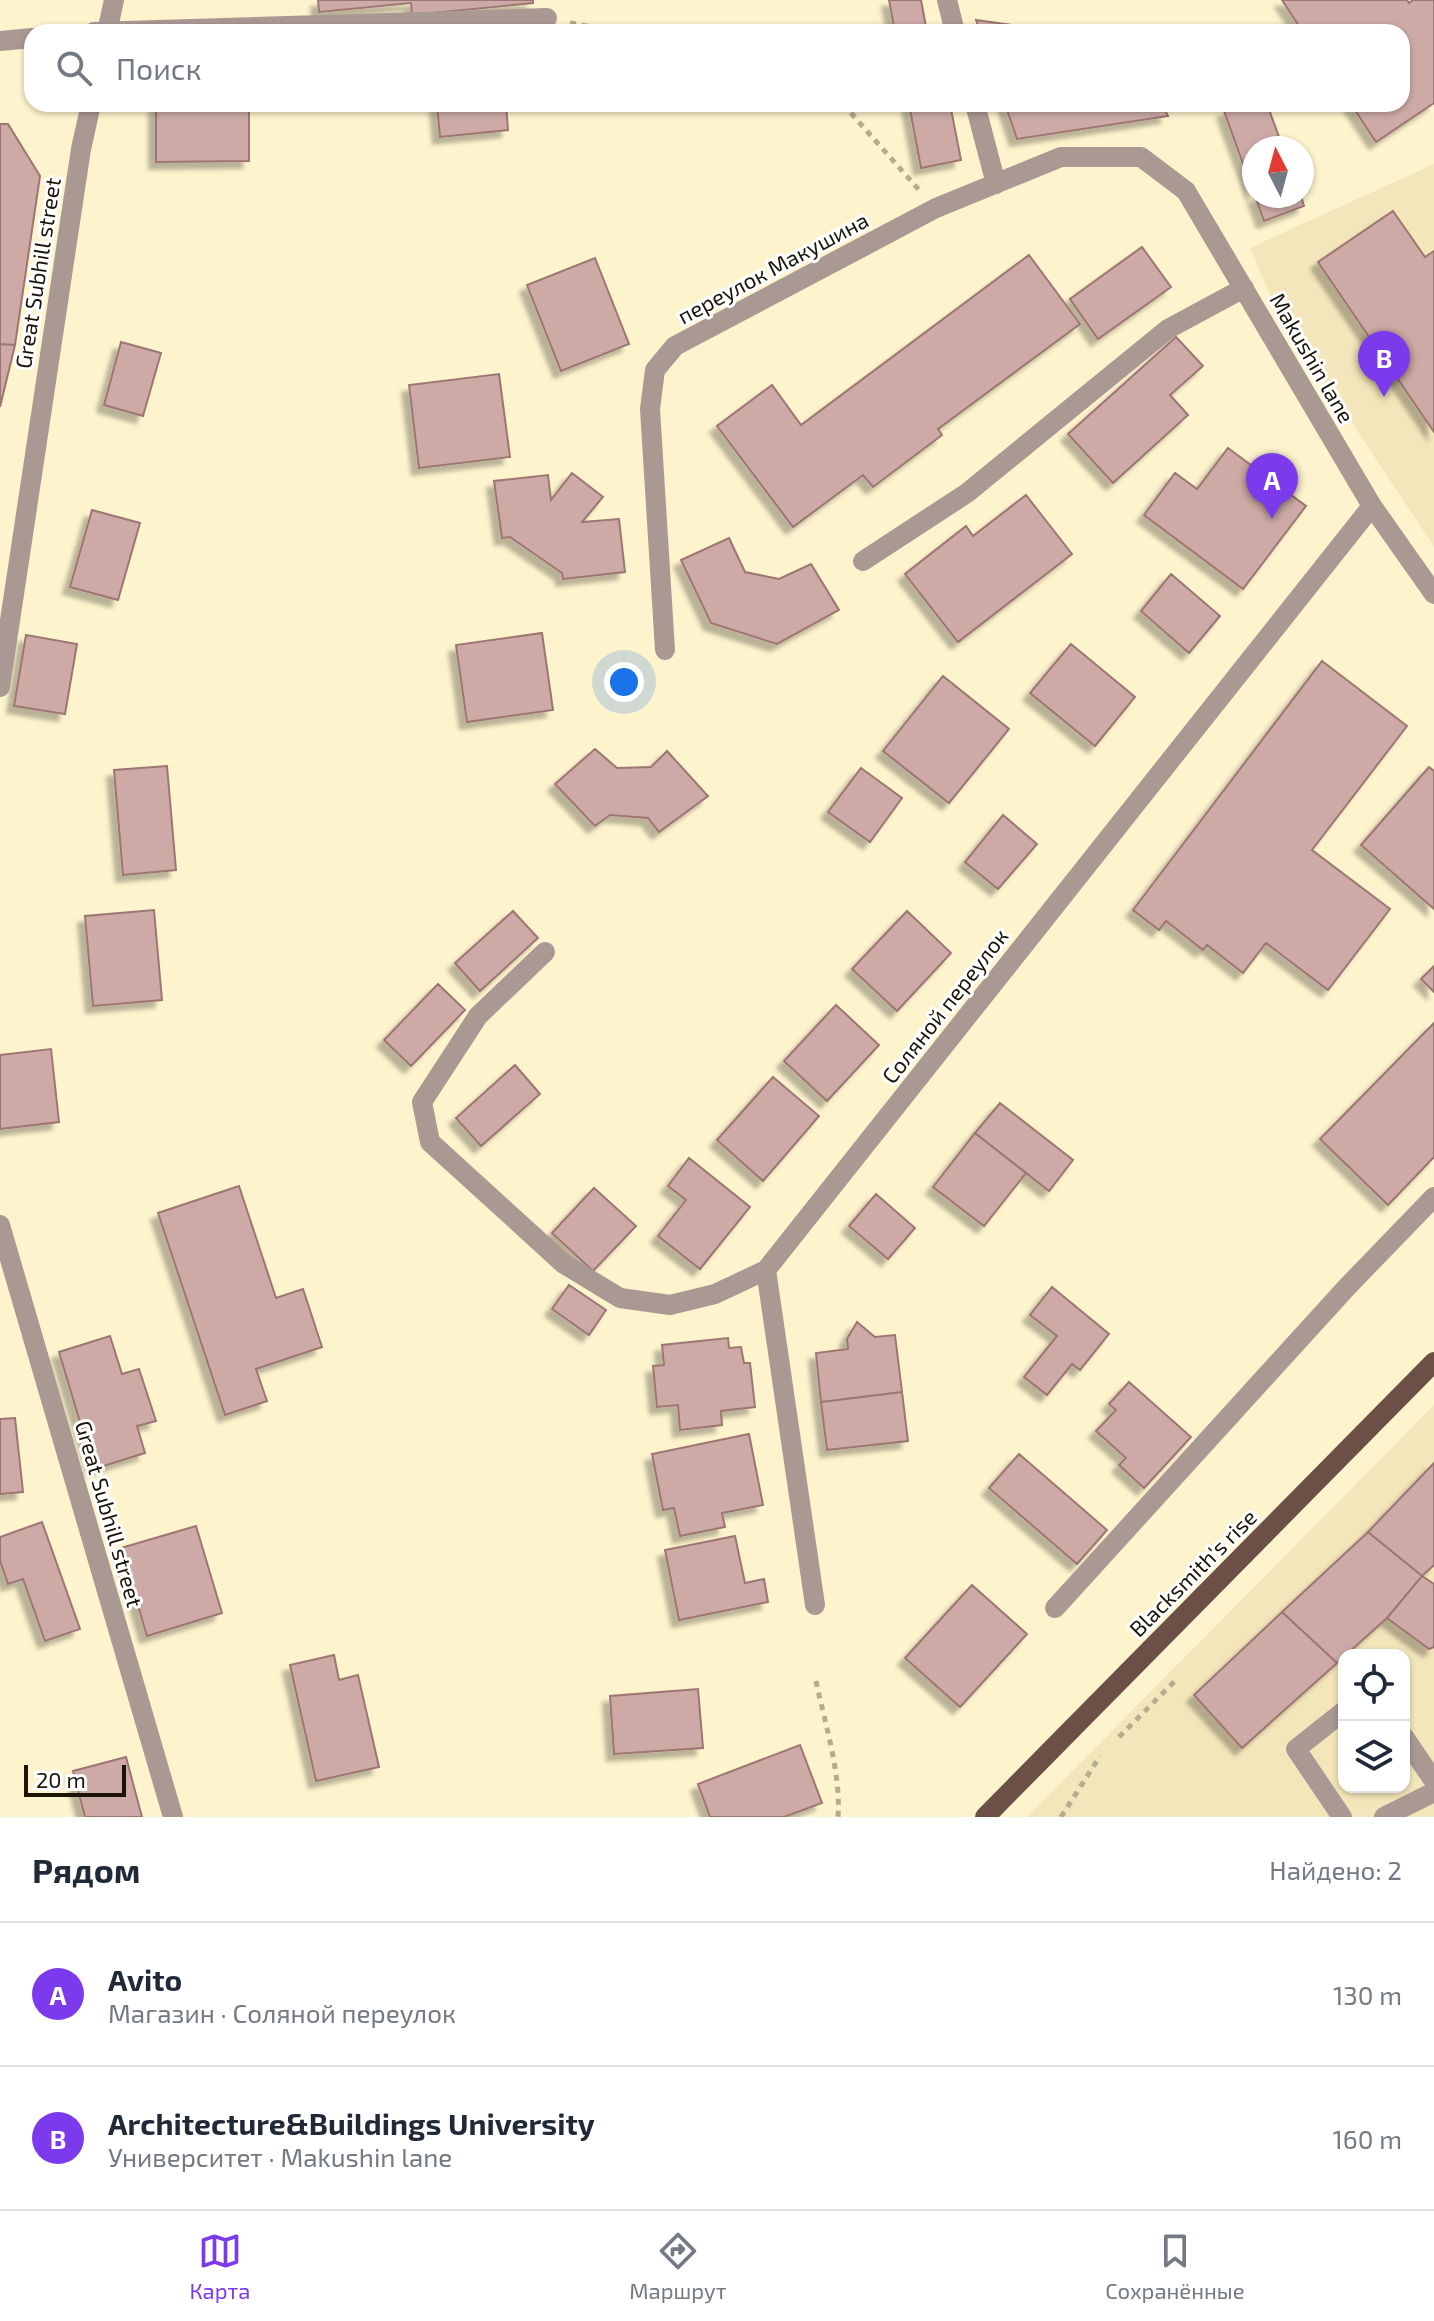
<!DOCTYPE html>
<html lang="ru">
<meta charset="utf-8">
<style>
body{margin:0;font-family:"Exo 2",sans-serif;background:#f6f6f7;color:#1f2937}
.controls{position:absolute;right:24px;bottom:24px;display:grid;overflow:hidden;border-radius:16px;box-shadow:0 2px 6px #0004}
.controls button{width:72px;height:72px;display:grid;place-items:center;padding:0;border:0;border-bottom:2px solid #e0e1e3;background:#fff;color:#1f2937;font:40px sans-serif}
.compass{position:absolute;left:1242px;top:136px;width:72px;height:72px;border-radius:50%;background:#fff;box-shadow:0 2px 6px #0004;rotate:354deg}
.scale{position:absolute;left:24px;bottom:20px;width:102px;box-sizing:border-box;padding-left:8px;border:4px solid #191608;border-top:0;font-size:22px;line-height:28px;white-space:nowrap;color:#191608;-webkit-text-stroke:6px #fff;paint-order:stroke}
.you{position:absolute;left:624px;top:682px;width:28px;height:28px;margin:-20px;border:6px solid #fff;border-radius:50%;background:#1a73e8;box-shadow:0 0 0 12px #1a73e833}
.badge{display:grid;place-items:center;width:52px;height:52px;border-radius:50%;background:#7c3aed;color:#fff;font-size:26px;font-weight:700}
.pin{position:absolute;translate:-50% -66px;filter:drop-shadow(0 2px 4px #0008)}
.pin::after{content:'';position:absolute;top:42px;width:28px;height:24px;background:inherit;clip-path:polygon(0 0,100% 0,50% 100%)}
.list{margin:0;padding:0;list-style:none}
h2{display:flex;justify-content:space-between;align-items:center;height:104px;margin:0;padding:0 32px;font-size:34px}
h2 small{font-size:26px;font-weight:400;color:#747a83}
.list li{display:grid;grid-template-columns:52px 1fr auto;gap:24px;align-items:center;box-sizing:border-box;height:144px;padding:0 32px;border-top:2px solid #e0e1e3}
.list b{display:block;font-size:30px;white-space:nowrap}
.list p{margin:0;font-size:26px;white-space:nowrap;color:#747a83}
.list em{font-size:26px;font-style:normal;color:#747a83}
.icon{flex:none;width:44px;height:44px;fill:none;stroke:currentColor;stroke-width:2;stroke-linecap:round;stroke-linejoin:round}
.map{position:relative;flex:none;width:1434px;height:1817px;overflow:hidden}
.search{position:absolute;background:#fff;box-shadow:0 2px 6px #0004;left:24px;right:24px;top:24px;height:88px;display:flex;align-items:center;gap:20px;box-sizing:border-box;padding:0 28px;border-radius:24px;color:#747a83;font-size:30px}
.sheet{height:392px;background:#fff}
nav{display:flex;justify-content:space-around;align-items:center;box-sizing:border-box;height:112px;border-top:2px solid #e0e1e3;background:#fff;font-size:22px;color:#747a83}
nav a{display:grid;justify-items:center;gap:4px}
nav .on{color:#7c3aed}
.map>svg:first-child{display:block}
</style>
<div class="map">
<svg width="1434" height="1817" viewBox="0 0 1434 1817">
<defs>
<filter id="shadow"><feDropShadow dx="-7" dy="7" stdDeviation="2" flood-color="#0004"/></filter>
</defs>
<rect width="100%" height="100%" fill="#fdf3cd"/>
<!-- built -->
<path fill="#f3e6ba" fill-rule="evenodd" d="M1434 164V547L1274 305 1250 248Z
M1434 1405V1817H1027ZM1344 1655H1404V1787H1344Z"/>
<!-- building -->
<path fill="#cdaaa6" stroke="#9d7673" stroke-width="2" filter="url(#shadow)" d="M318 0H533V3L412 15 411 3 319 12Z
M889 0H921L927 32H895Z
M1282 0H1407L1409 3 1413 0H1434V103L1376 142 1351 104H1402V32H1303Z
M976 20 1063 32H980Z
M156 104H249V161L156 162Z
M437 104H506L508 130 440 137Z
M909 104H950L961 160 921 168Z
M1005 104H1162L1168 116 1017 139Z
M1242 104H1267L1283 148H1254V194L1224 111Z
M0 124H8L40 176 15 345 0 344Z
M1255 196H1301L1304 206 1264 221Z
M1393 211 1425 257 1434 251V432L1318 262Z
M1142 247 1171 287 1098 339 1070 299Z
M1029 255 1080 324 938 429 942 435 873 487 863 475 793 527 717 426 772 385 801 425Z
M595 258 629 344 561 371 527 285Z
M1176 337 1203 366 1170 395 1188 415 1113 483 1068 434Z
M121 342 161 353 143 416 104 405Z
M0 344 15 345 0 407Z
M499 374 510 457 419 468 409 385Z
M1228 448 1306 506 1243 589 1144 515 1175 473 1197 489Z
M572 473 603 497 582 522 619 519 625 572 563 579 562 573 510 537 502 538 494 481 548 475 551 500Z
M1026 495 1072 554 958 642 905 574 966 526 973 536Z
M92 510 140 523 118 600 70 587Z
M729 538 745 572 779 579 811 564 839 610 777 644 711 623 681 560Z
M1171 574 1220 616 1189 653 1141 611Z
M542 633 553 710 467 722 456 645Z
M26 635 77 644 65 714 14 706Z
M1071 644 1135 697 1095 746 1030 693Z
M1322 661 1407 726 1312 850 1390 909 1328 990 1266 943 1243 973 1207 945 1203 950 1166 921 1159 930 1133 910Z
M943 676 1009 729 949 803 883 751Z
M595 749 617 768 651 767 667 751 708 796 659 832 648 818 610 815 595 826 555 784Z
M167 766 176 870 123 875 114 770Z
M1429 767 1434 771V909L1361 845Z
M861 768 902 798 870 842 828 812Z
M1003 815 1037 844 998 889 965 862Z
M154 910 162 1000 93 1006 85 916Z
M513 911 538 938 480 991 455 963Z
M907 911 951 953 897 1011 852 969Z
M1434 966V992L1421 979Z
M438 984 465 1010 411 1066 384 1040Z
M836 1005 879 1045 827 1101 784 1061Z
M1434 1023V1157L1388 1205 1320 1139Z
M51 1049 59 1122 0 1129V1055Z
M515 1065 540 1094 481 1146 456 1118Z
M773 1077 819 1116 763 1181 717 1140Z
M1000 1103 1073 1160 1049 1191 975 1133Z
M975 1133 1026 1173 984 1226 933 1187Z
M689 1158 750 1207 700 1269 658 1236 686 1200 668 1186Z
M239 1186 276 1298 303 1289 322 1347 256 1369 267 1401 225 1415 158 1213Z
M594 1188 636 1226 593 1271 552 1233Z
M876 1194 915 1228 888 1259 849 1226Z
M569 1285 606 1310 589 1335 552 1309Z
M1052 1287 1109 1334 1080 1370 1072 1364 1047 1395 1024 1377 1057 1336 1030 1315Z
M857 1322 875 1337 895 1335 902 1392 821 1402 816 1353 848 1349 847 1339Z
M110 1336 122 1374 139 1369 156 1421 137 1426 145 1453 94 1469 59 1352Z
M728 1338 729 1348 741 1347 744 1363H750L755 1407 721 1411 722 1425 680 1430 678 1405 657 1407 653 1366 664 1365 662 1345Z
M1129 1382 1191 1437 1144 1488 1119 1465 1126 1458 1096 1431 1116 1410 1109 1404Z
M902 1392 908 1441 827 1450 821 1402Z
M15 1418 23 1492 0 1494V1419Z
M749 1434 763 1505 722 1513 725 1527 680 1536 674 1508 663 1510 652 1454Z
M1019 1454 1107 1530 1077 1564 989 1488Z
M1434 1463V1565L1422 1576 1368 1532Z
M42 1522 80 1629 45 1641 23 1579 8 1584 0 1561V1537Z
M196 1526 222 1613 147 1636 121 1548Z
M1368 1532 1422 1576 1387 1618 1337 1663 1282 1612Z
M735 1536 745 1583 764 1579 768 1602 679 1620 665 1550Z
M1422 1576 1434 1584V1647L1429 1649 1387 1618Z
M972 1585 1027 1634 960 1707 905 1658Z
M1282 1612 1337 1663 1242 1748 1194 1695Z
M334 1655 339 1680 358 1675 379 1767 316 1781 290 1665Z
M698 1689 703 1748 614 1754 610 1696Z
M800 1745 822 1803 784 1817H710L698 1784Z
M126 1757 142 1817H85L73 1771Z"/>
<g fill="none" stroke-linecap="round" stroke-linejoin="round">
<!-- path -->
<path stroke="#b4ac8e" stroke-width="5" stroke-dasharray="6 6" stroke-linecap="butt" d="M570 23 620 32
M843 104 919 190
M816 1681C825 1724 841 1773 838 1817
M1119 1737 1178 1678
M1061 1817 1100 1756"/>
<!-- minor -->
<path stroke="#aa9893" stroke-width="20" d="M947 0 955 32
M94 32 547 18
M107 32 114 0
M0 41 32 38
M975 104 996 184
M863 561 967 493 1168 329 1244 288
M665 650 650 409 655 370 675 346 936 208 1061 157H1141L1186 191 1372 506 1434 594
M0 687 81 149 91 104
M545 952 478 1016 422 1102 430 1142 564 1264 620 1298 670 1305 715 1294 766 1270
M0 1225 173 1817
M815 1605 766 1270 1372 506
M1055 1608 1347 1287 1434 1197
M1404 1737 1434 1781
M1342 1817 1296 1749 1344 1711
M1384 1817 1434 1792"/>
<!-- major -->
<path stroke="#6c4f47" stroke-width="20" d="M985 1817 1434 1362"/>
</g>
<g text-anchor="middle" stroke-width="6" stroke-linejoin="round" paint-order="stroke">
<!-- street labels -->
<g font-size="22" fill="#191608" stroke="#fff">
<text transform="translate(773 268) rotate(-28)" y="8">переулок Макушина</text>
<text transform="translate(38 273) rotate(-81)" y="8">Great Subhill street</text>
<text transform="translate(1312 358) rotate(60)" y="8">Makushin lane</text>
<text transform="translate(945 1006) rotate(-52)" y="8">Соляной переулок</text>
<text transform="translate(109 1514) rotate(74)" y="8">Great Subhill street</text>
<text transform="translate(1193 1573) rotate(-45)" y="8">Blacksmith's rise</text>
</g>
</g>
</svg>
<div class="controls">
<button><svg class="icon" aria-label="locate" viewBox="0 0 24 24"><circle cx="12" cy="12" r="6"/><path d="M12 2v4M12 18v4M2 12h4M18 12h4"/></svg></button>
<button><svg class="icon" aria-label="layers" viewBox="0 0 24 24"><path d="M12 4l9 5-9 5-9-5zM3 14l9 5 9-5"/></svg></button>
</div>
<svg class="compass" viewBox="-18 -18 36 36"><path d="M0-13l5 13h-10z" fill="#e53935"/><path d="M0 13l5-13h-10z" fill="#747a83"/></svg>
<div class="scale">20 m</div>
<div class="you"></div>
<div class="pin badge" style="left:1272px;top:519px">A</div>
<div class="pin badge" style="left:1384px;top:397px">B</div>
<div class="search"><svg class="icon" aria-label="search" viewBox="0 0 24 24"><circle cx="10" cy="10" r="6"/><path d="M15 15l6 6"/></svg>Поиск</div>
</div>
<section class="sheet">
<h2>Рядом<small>Найдено: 2</small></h2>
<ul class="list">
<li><span class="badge">A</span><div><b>Avito</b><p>Магазин · Соляной переулок</p></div><em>130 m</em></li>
<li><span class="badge">B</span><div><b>Architecture&amp;Buildings University</b><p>Университет · Makushin lane</p></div><em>160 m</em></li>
</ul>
</section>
<nav>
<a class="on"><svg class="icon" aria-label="map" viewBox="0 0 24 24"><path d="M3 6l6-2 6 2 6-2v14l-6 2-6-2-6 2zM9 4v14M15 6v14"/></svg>Карта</a>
<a><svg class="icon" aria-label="directions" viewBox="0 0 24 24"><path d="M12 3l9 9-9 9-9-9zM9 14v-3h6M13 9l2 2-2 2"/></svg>Маршрут</a>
<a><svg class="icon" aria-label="saved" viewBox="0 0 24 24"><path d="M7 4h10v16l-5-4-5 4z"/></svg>Сохранённые</a>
</nav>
